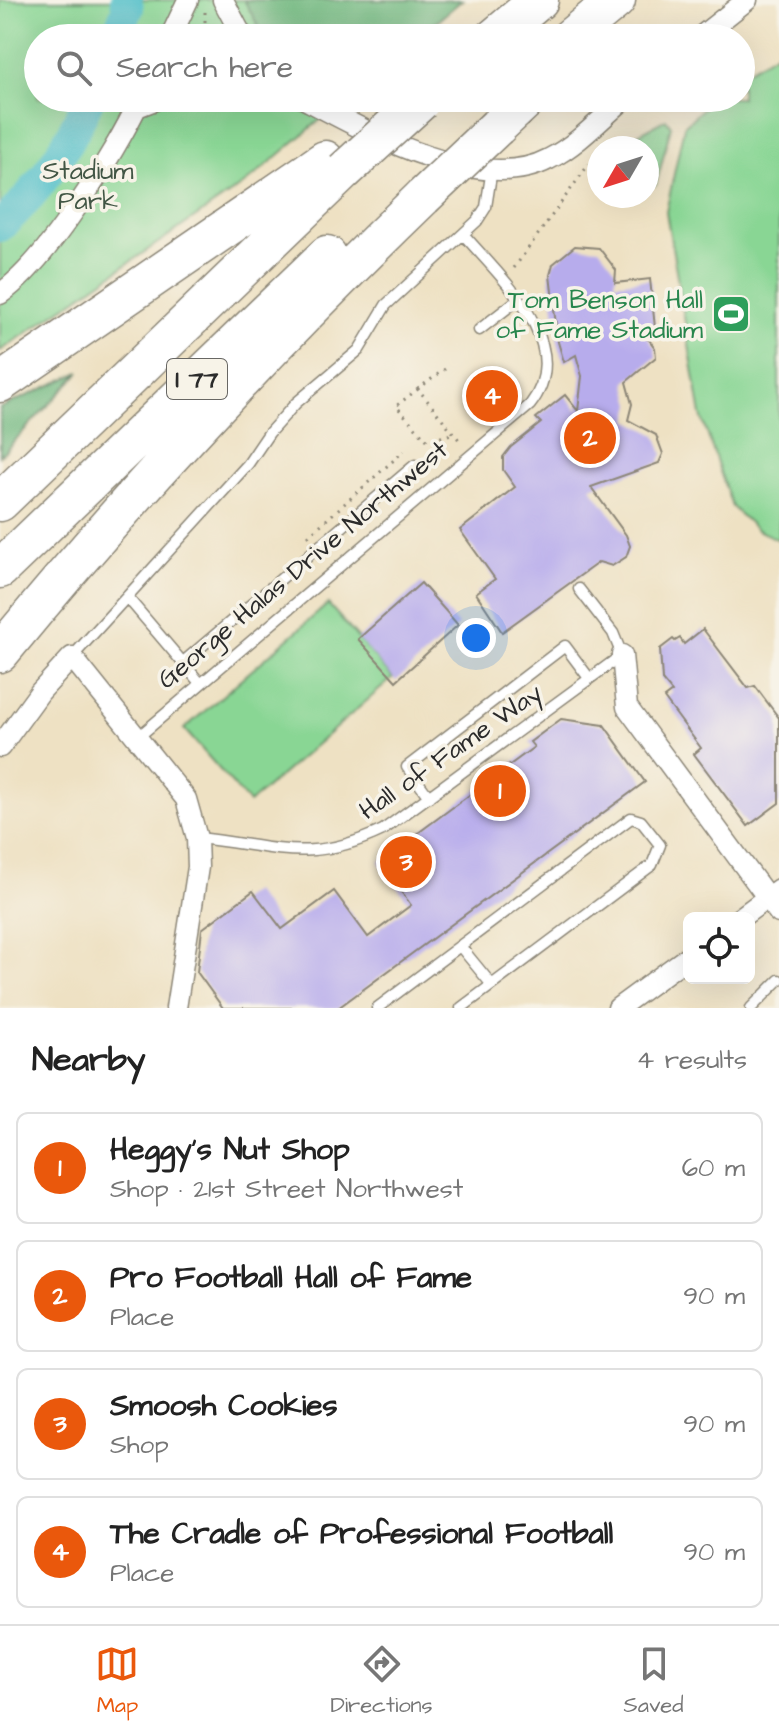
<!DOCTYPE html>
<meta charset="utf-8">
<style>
body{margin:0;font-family:"Architects Daughter",sans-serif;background:#f2f2f2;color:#222}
.controls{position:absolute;right:24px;bottom:24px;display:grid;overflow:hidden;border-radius:12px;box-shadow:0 8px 32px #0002}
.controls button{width:72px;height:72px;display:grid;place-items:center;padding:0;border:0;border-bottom:2px solid #e0e0e0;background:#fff;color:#222;font:40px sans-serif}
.compass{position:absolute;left:587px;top:136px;width:72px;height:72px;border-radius:50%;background:#fff;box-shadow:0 8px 32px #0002;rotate:231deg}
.you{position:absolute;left:476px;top:638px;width:28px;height:28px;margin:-20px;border:6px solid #fff;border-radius:50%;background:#1a73e8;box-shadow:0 0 0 12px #1a73e833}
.badge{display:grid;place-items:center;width:52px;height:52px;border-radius:50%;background:#ea580c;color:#fff;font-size:26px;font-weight:700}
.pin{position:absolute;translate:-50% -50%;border:4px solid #fff;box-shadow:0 2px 8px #0006}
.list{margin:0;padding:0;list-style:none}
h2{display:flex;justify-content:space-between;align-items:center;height:104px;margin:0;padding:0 32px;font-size:34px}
h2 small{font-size:26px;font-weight:400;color:#767676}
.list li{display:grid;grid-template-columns:52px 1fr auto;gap:24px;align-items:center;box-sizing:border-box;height:112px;margin:0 16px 16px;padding:0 16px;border:2px solid #e0e0e0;border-radius:12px}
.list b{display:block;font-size:30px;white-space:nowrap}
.list p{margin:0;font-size:26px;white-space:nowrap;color:#767676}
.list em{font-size:26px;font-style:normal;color:#767676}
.icon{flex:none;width:44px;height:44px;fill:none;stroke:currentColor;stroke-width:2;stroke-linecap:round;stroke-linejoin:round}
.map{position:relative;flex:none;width:779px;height:1008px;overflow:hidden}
.search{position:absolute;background:#fff;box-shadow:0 8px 32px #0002;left:24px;right:24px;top:24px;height:88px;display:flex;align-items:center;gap:20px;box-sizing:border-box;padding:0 28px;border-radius:44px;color:#767676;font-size:30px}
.sheet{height:616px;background:#fff}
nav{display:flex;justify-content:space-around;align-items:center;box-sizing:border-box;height:112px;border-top:2px solid #e0e0e0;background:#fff;font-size:22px;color:#767676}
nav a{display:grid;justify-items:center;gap:4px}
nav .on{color:#ea580c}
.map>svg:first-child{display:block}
</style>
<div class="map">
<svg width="779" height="1008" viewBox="0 0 779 1008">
<rect width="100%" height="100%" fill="#f7f3e8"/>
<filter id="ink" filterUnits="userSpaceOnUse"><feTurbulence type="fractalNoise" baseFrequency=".0125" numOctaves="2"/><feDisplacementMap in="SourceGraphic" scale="16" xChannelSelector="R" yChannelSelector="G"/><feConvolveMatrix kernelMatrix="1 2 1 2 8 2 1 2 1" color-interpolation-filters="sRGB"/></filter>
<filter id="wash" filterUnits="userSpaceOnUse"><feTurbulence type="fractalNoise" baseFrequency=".006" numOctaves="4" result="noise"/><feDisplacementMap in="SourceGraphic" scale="32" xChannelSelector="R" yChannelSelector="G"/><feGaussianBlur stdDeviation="1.8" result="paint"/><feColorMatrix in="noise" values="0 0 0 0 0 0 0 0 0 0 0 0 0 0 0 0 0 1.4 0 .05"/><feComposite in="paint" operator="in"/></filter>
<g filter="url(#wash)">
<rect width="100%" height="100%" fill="#eee1c3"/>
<!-- green -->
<path fill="#89d694" stroke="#5a8060" stroke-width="2" d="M0 0H462L417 38H38V98H346L247 182 0 351Z
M779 51V540L757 530 732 507 701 415 666 212 684 126 714 98H741V75Z
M666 119 671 126 656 185 648 188 647 148H613Z
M328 604 393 678 249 803 184 729Z"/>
<!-- forest -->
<path fill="#6eb77e" stroke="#4c7154" stroke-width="2" d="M244 0H462L417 38H265Z
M80 372 0 456V408Z"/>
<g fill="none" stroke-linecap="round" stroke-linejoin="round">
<!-- river -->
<path stroke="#51bfc9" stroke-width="32" d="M116 38 128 8 126 0
M0 226C39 191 69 146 89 98"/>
</g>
<g id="blocks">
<!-- building -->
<path fill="#b7acec" d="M575 246 599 248 616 270 615 283 650 279 655 328 644 333 655 348 656 357 626 382 632 404 628 420 656 435 663 454 659 463 591 487 626 535 630 546 626 557 612 566 599 562 502 632 476 593 495 579 460 530 515 487 503 470V457L511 447 541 423 536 418 565 395 578 411 582 376 576 355 564 362 558 342 550 275 553 264Z
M421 583 458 625 396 681 358 639Z
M703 629 748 688 755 686 779 718V803L748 826 694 754 701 748 664 698 672 692 662 680 660 649 673 639 675 641 680 638 684 644Z
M561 719 604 725 645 782 338 1008H223L197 972 202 929 253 891 282 929 334 891 368 937 411 905 379 862 534 747 530 742Z"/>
</g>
</g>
<g filter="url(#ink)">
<use href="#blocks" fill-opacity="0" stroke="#8c8677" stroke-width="2"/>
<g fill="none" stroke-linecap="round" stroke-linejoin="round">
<defs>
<path id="lane" d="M479 330 519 299
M127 597 200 683
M72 657 248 464 269 433 296 403 359 350 386 305 477 221 486 207 492 169
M182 663 415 465
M137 738 530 405C577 345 501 278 464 235
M429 797 407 767 565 646 589 678
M197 838C273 845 308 866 383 830L622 655 613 633 579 589
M460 946 492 985
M377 1008 631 818 641 821 660 845 652 865 461 1008
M751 1008 779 980"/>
<path id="street" d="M223 0 243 38
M170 38 188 0
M699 38 747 0
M303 98C365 131 480 196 549 159 577 145 602 118 625 98
M137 107 160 98
M0 294C48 261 115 152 141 98
M622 655 627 707 779 913
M0 747 40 692 72 657 186 799 197 838 198 867 176 1008
M740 918 779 889
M618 1008 689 956"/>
<path id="highway" d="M494 38 539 0
M570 38 616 0
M497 127 528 98
M0 383 325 160
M0 502 344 171
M0 569 327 255
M0 653C132 492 273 342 423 197"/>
</defs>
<!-- lane casing -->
<use href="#lane" stroke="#8c8677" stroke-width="13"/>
<!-- street casing -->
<use href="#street" stroke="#8c8677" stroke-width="23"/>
<!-- highway casing -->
<use href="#highway" stroke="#8c8677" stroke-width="41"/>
<!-- path -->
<path stroke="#8c8677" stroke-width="3" stroke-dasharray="2 6" stroke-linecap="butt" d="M205 12V38
M514 268 589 164
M445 369 418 389 460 441
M418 389 396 406 428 441 451 434
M308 536 404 451"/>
<!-- lane -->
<use href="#lane" stroke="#fff" stroke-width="10"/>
<!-- street -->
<use href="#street" stroke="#fff" stroke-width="20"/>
<!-- highway -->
<use href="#highway" stroke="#fff" stroke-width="38"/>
<defs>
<path id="highway-bridge" d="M344 171 421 101
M423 197 497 127"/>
</defs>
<!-- highway-bridge casing -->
<use href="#highway-bridge" stroke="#8c8677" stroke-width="41" stroke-linecap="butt"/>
<!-- highway-bridge -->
<use href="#highway-bridge" stroke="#fff" stroke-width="38"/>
</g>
</g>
<!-- icons -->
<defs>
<symbol id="stadium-square" viewBox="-11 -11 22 22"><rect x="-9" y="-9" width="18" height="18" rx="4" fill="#2e9e5b" stroke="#f7f3e8"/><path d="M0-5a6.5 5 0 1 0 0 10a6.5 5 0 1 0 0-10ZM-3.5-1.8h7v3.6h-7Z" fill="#fff"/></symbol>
</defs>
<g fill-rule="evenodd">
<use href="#stadium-square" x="709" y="292" width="44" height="44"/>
</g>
<g text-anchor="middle" stroke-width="7" stroke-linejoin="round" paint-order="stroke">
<!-- shield labels -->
<rect fill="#f7f3e8" stroke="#686764" stroke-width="2" x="167" y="359" width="60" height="40" rx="6"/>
<g font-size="24" font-weight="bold" fill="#2b2b2b">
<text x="197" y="387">I 77</text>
</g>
<!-- park labels -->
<g font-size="26" fill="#425645" stroke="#f7f3e8">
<text x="88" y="179">Stadium<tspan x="88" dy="30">Park</tspan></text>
</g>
<!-- leisure labels -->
<g font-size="26" fill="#27864d" stroke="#f7f3e8" text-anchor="end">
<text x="703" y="308">Tom Benson Hall<tspan x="703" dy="30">of Fame Stadium</tspan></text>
</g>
<!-- street labels -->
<g font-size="26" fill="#2b2b2b" stroke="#f7f3e8">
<text transform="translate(302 564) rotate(-40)" y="9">George Halas Drive Northwest</text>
<text transform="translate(450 751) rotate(-35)" y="9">Hall of Fame Way</text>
</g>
</g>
</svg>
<div class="controls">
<button><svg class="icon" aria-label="locate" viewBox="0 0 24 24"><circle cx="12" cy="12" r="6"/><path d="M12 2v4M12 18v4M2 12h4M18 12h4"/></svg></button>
</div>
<svg class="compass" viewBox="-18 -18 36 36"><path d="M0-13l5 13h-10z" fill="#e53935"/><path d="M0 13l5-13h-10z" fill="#767676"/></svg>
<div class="you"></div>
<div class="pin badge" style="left:500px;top:791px">1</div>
<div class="pin badge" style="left:590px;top:438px">2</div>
<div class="pin badge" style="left:406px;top:862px">3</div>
<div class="pin badge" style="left:492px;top:396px">4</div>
<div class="search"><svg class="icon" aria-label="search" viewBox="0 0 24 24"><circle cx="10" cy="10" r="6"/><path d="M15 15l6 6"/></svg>Search here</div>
</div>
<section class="sheet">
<h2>Nearby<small>4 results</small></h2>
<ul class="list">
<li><span class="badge">1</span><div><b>Heggy's Nut Shop</b><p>Shop · 21st Street Northwest</p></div><em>60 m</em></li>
<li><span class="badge">2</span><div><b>Pro Football Hall of Fame</b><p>Place</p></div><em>90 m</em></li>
<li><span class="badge">3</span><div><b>Smoosh Cookies</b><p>Shop</p></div><em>90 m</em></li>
<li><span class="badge">4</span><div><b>The Cradle of Professional Football</b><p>Place</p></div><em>90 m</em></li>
</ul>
</section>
<nav>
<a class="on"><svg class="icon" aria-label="map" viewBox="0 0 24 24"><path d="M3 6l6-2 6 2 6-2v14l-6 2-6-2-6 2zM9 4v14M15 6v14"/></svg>Map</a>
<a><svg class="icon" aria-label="directions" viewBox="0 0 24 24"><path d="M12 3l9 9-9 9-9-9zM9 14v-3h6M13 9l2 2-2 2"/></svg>Directions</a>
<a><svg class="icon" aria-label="saved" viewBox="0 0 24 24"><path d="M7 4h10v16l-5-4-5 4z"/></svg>Saved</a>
</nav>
